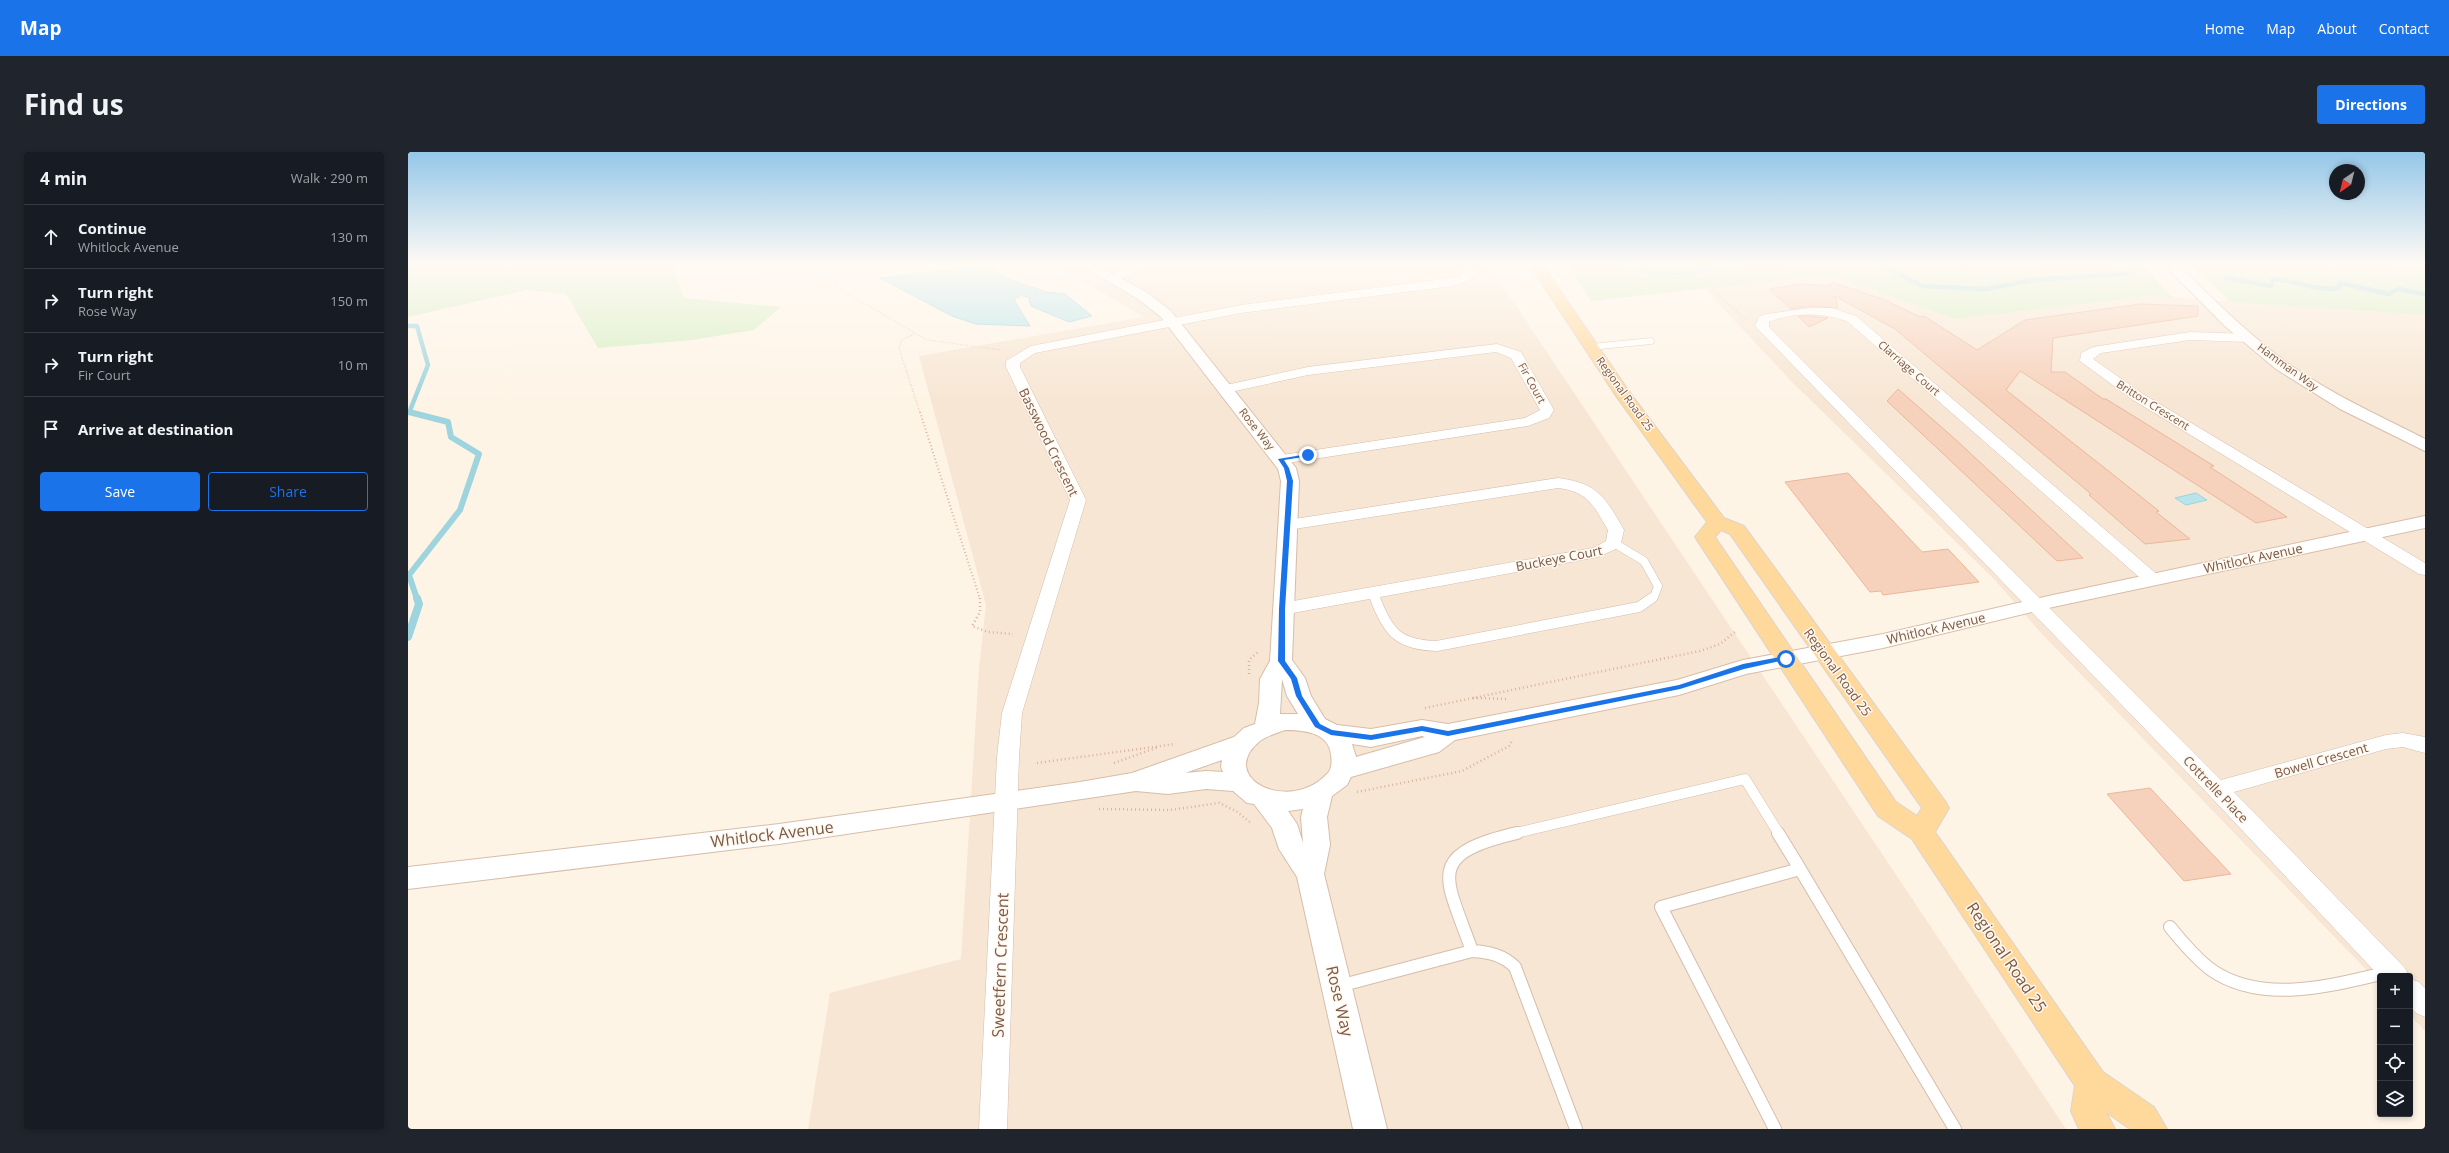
<!DOCTYPE html>
<meta charset="utf-8">
<style>
body{margin:0;font-family:"Open Sans",sans-serif;background:#20242c;color:#f1f3f6}
.controls{position:absolute;right:12px;bottom:12px;display:grid;overflow:hidden;border-radius:4px;box-shadow:0 2px 6px #0003}
.controls button{width:36px;height:36px;display:grid;place-items:center;padding:0;border:0;border-bottom:1px solid #363941;background:#171b24;color:#f1f3f6;font:20px sans-serif}
.compass{position:absolute;left:1921px;top:12px;width:36px;height:36px;border-radius:50%;background:#171b24;box-shadow:0 2px 6px #0003;rotate:215deg}
.stop{position:absolute;width:12px;height:12px;margin:-9px;border:3px solid #1a73e8;border-radius:50%;background:#fff}
.stop.end{background:#1a73e8;border-color:#fff;box-shadow:0 1px 4px #0008}
.list{margin:0;padding:0;list-style:none}
h2{display:flex;justify-content:space-between;align-items:center;height:52px;margin:0;padding:0 16px;font-size:17px}
h2 small{font-size:13px;font-weight:400;color:#9ea1a6}
.list li{display:grid;grid-template-columns:26px 1fr auto;gap:12px;align-items:center;box-sizing:border-box;height:64px;padding:0 16px;border-top:1px solid #363941}
.list b{display:block;font-size:15px;white-space:nowrap}
.list p{margin:0;font-size:13px;white-space:nowrap;color:#9ea1a6}
.list em{font-size:13px;font-style:normal;color:#9ea1a6}
.actions{display:flex;gap:8px;padding:12px 16px}
.actions a{flex:1;padding:9px 0;border:1px solid #1a73e8;border-radius:4px;text-align:center;font-size:14px;color:#1a73e8}
.actions .main{background:#1a73e8;color:#fff}
.icon{flex:none;width:22px;height:22px;fill:none;stroke:currentColor;stroke-width:2;stroke-linecap:round;stroke-linejoin:round}
.map{position:relative;flex:none;width:2017px;height:977px;overflow:hidden;border-radius:4px}
header{display:flex;align-items:center;gap:24px;box-sizing:border-box;height:56px;padding:0 20px;background:#1a73e8;color:#fff}
header strong{font-size:19px}
nav{display:flex;gap:22px;margin-inline-start:auto;font-size:14px}
.intro{display:flex;align-items:center;justify-content:space-between;box-sizing:border-box;height:96px;padding:0 24px}
h1{margin:0;font-size:28px}
.button{padding:10px 18px;border-radius:4px;background:#1a73e8;color:#fff;font-size:14px;font-weight:700}
main{display:flex;gap:24px;padding:0 24px}
aside{flex:1;background:#171b24;border-radius:4px;box-shadow:0 2px 6px #0003}
.map>svg:first-child{display:block}
</style>
<header>
<strong>Map</strong>
<nav><a>Home</a><a>Map</a><a>About</a><a>Contact</a></nav>
</header>
<div class="intro"><h1>Find us</h1><a class="button">Directions</a></div>
<main>
<aside>
<h2>4 min<small>Walk · 290 m</small></h2>
<ul class="list">
<li><svg class="icon" aria-label="ahead" viewBox="0 0 24 24"><path d="M12 20V5M6 11l6-6 6 6"/></svg><div><b>Continue</b><p>Whitlock Avenue</p></div><em>130 m</em></li>
<li><svg class="icon" aria-label="right" viewBox="0 0 24 24"><path d="M7 20v-9h11M14 6l5 5-5 5"/></svg><div><b>Turn right</b><p>Rose Way</p></div><em>150 m</em></li>
<li><svg class="icon" aria-label="right" viewBox="0 0 24 24"><path d="M7 20v-9h11M14 6l5 5-5 5"/></svg><div><b>Turn right</b><p>Fir Court</p></div><em>10 m</em></li>
<li><svg class="icon" aria-label="arrive" viewBox="0 0 24 24"><path d="M6 21V4h12l-3 4 3 4H6"/></svg><div><b>Arrive at destination</b></div></li>
</ul>
<div class="actions"><a class="main">Save</a><a>Share</a></div>
</aside>
<div class="map">
<svg width="2017" height="977" viewBox="0 0 2017 977">
<rect width="100%" height="100%" fill="#fef4e6"/>
<!-- residential -->
<path fill="#f7e6d3" d="M645 112H1080L1658 977H400L422 841 553 807 571 516 578 453 511 204 736 165Z
M1421 123 1547 167 1746 144 2017 163V879L2002 863V824H1972V832L1633 481 1587 428 1382 228 1296 136Z"/>
<!-- green -->
<path fill="#d5eec2" d="M0 112H264L276 146 373 155 346 178 284 188 190 196 158 142 119 138 0 165Z
M1159 112H1218L1225 118 1257 123 1338 112H1733L1766 146 1746 144 1547 167 1421 123 1183 149Z
M1783 112H1959L2017 116V163L1822 150Z"/>
<!-- water -->
<path fill="#b8e4ea" stroke="#9dd4dd" d="M1218 112H1338C1307 117 1244 134 1218 112Z
M575 114 608 130 639 140 657 142 684 164 661 170 623 154 621 146 613 143 606 148 622 174 568 172 544 164 472 126Z
M1788 341 1799 348 1778 353 1767 346Z"/>
<g fill="none" stroke-linecap="round" stroke-linejoin="round">
<!-- stream-far2 -->
<path stroke="#9dd4dd" stroke-width="4.5" d="M1471 112 1515 134 1578 137 1626 128 1726 121
M1819 126 1863 134 1865 127C1886 128 1911 140 1931 136L1932 131 1981 142 1990 137 2017 142
M0 174H9L20 213 1 261"/>
<!-- stream-far1 -->
<path stroke="#9dd4dd" stroke-width="6" d="M1 260 40 270 43 285 71 302 52 358 1 423 9 447"/>
<!-- stream -->
<path stroke="#9dd4dd" stroke-width="8" d="M0 485 11 452 9 446"/>
</g>
<!-- building -->
<path fill="#f6d1bb" stroke="#eab79a" d="M1424 130 1477 148 1512 165 1516 164 1569 198 1617 168 1732 152 1790 154V164L1645 186 1643 220H1657L1695 247H1698L1806 314 1802 315 1879 365 1848 371 1612 219 1598 238 1751 359 1748 360 1782 387 1737 392 1681 343 1683 342 1487 177 1427 144 1430 156 1403 154 1383 157 1361 137 1393 132 1422 134Z
M1390 164H1400L1420 166 1401 175Z
M1490 237 1547 287 1675 406 1649 409 1479 249Z
M1440 321 1514 400 1540 397 1571 430 1475 443 1473 439 1462 440 1377 330Z
M1742 636 1823 722 1776 729 1699 642Z"/>
<g fill="none" stroke-linecap="round" stroke-linejoin="round">
<defs>
<path id="lane-far3" d="M1183 195 1243 189"/>
<path id="lane-far2" d="M1206 391 1236 409 1250 434 1246 445 1243 447
M965 441 967 447"/>
<path id="lane-far1" d="M967 446C980 481 991 493 1029 494L1231 455 1244 446
M1104 682 1337 627 1371 682"/>
<path id="lane" d="M1370 681 1392 717
M1762 775C1774 790 1787 805 1802 817 1854 854 1925 833 1981 820
M1064 799C1038 725 1015 703 1109 681
M931 834 1064 799C1081 800 1095 803 1107 815L1168 977
M1367 977 1253 755 1392 717 1547 977"/>
<path id="street" d="M732 112H750L704 129 698 125 700 123Z
M1051 112H1063L1067 121 1060 129 1044 134 833 161 627 201 612 211V215L678 348 614 561 611 605 599 977H571L589 605 594 561 662 348 598 215V209L623 194 833 153 1044 126 1052 125 1055 121Z
M1403 156H1424L1448 164 1751 424 1754 428 1751 432H1739L1440 170C1417 160 1384 160 1361 170V175L1813 628 1978 583 1995 581 2017 585V601L1995 595 1978 597 1826 640 1997 816 2001 824 1972 825 1801 643 1347 174 1351 165 1358 162Z
M1782 180 1841 182 1847 186 1841 190 1782 188 1693 201 1685 207 1735 242 2017 411V423L2011 422 1725 248 1672 209 1673 201 1685 195Z
M1089 192 1113 200 1146 258 1141 266 1120 274 873 312 868 310 865 307 868 304 1117 266 1132 258 1103 206 1088 200 900 223 818 241 811 237 818 233 900 215Z
M1150 326C1190 331 1197 345 1216 378L1212 395 1190 405 874 463 868 461 865 457 868 453 874 451 1185 396 1198 389 1200 378C1185 353 1181 340 1150 336L880 378 874 377 872 373 874 369 880 368Z
M2002 827 2011 830 2017 836V865L2008 861 2002 855Z"/>
<path id="secondary" d="M671 112H687L740 141 763 159 888 316 891 329 884 508 897 526 903 544 917 567 929 573 963 577 1014 568 1040 572 1269 528 1335 508 1475 482 1645 443 2017 364V376L1645 455 1475 496 1338 522 1271 543 1047 588 1031 600 943 625 939 633 924 644 919 665 922 693 916 722 979 977H945L889 725 871 697 864 676 846 652 839 651 825 639 798 637 760 642 728 639 371 692 0 737V715L371 672 672 630 724 621 826 585 836 576 847 572 851 551 852 527 862 509 873 329 870 317 753 165 730 147ZM874 527 879 544 890 562H872ZM877 578C895 578 921 580 923 603 924 609 924 616 920 621 882 663 807 626 852 589 858 584 869 581 877 578ZM1014 584 1017 585 948 605 944 592 963 595ZM814 608 813 615 815 620 798 619 777 621ZM895 657 893 665 895 691 889 672 880 659Z
M1755 112H1769C1804 146 1839 181 1878 210 1921 241 1970 263 2017 287V299L1932 257 1868 217 1818 175Z"/>
<path id="primary" d="M1121 112H1134L1220 238 1316 366 1336 374 1537 649 1541 656 1527 680 1695 920 1746 955 1759 977H1722L1698 960 1707 977H1671L1663 959 1667 934 1504 687 1470 664 1287 385 1299 370 1208 244ZM1313 378 1322 382 1514 656 1509 664 1488 650 1307 385Z"/>
</defs>
<!-- lane-far3 casing -->
<use href="#lane-far3" stroke="#d4bdad" stroke-width="7"/>
<!-- lane-far2 casing -->
<use href="#lane-far2" stroke="#d4bdad" stroke-width="9"/>
<!-- lane-far1 casing -->
<use href="#lane-far1" stroke="#d4bdad" stroke-width="11"/>
<!-- lane casing -->
<use href="#lane" stroke="#d4bdad" stroke-width="14"/>
<!-- street casing -->
<use href="#street" stroke="#d4bdad" stroke-width="1"/>
<!-- secondary casing -->
<use href="#secondary" stroke="#d7bdaa" stroke-width="2"/>
<!-- primary casing -->
<use href="#primary" stroke="#dcd4cf" stroke-width="2"/>
<!-- path-far2 -->
<path stroke="#dcb49d" stroke-width="1.5" stroke-dasharray="0.5 2" stroke-linecap="butt" d="M1540 112 1546 114 1561 112
M1891 112 2017 120
M423 122 428 135 519 188 594 198
M1363 124 1367 112
M1338 168 1304 137 1305 134 1387 122 1397 116V112
M506 182 494 188 491 196 512 261"/>
<!-- path-far1 -->
<path stroke="#dcb49d" stroke-width="2" stroke-dasharray="1 2.5" stroke-linecap="butt" d="M512 260 572 447"/>
<!-- path -->
<path stroke="#dcb49d" stroke-width="2.5" stroke-dasharray="1 3" stroke-linecap="butt" d="M572 446V460L564 474 580 480 605 482
M841 522V508L851 499
M1065 546 1100 547
M1017 556 1292 499 1312 492 1327 480
M629 611 767 592
M706 611 751 595
M949 640 1054 619 1101 594 1104 589
M691 657 762 658 811 651 828 659 843 671"/>
<!-- lane-far3 -->
<use href="#lane-far3" stroke="#fff" stroke-width="6"/>
<!-- lane-far2 -->
<use href="#lane-far2" stroke="#fff" stroke-width="8"/>
<!-- lane-far1 -->
<use href="#lane-far1" stroke="#fff" stroke-width="10"/>
<!-- lane -->
<use href="#lane" stroke="#fff" stroke-width="12"/>
<!-- street -->
<use href="#street" fill="#fff" fill-rule="evenodd"/>
<!-- secondary -->
<use href="#secondary" fill="#fff" fill-rule="evenodd"/>
<!-- primary -->
<use href="#primary" fill="#ffd89c" fill-rule="evenodd"/>
</g>
<!-- sky -->
<linearGradient id="sky" x2="0" y2="1"><stop stop-color="#95c7e9"/><stop offset="0.45" stop-color="#fffaf4"/><stop offset="1" stop-color="#fffaf4" stop-opacity="0"/></linearGradient>
<rect width="2017" height="249" fill="url(#sky)"/>
<!-- route -->
<path fill="#1a73e8" d="M900 302 902 304 876 308 881 316 885 329 877 457V509L889 526 894 544 912 572 924 578 963 583 1014 574 1040 579 1271 533 1335 512 1378 504 1381 507 1336 517 1272 537 1040 584 1014 579 963 588 923 583 907 575 888 544 883 527 870 509 871 457 879 329 876 316 870 307Z"/>
<g text-anchor="middle" stroke-width="3" stroke-linejoin="round" paint-order="stroke">
<!-- far-street labels -->
<g font-size="11" fill="#7a5948" stroke="#fff8ee">
<text transform="translate(1880 215) rotate(36)" y="4">Hamman Way</text>
<text transform="translate(1501 216) rotate(41)" y="4">Clarriage Court</text>
<text transform="translate(1124 231) rotate(61)" y="4">Fir Court</text>
<text transform="translate(1217 242) rotate(54)" y="4">Regional Road 25</text>
<text transform="translate(1745 253) rotate(32)" y="4">Britton Crescent</text>
<text transform="translate(849 277) rotate(52)" y="4">Rose Way</text>
</g>
<!-- street labels -->
<g font-size="13" fill="#7a5948" stroke="#fff8ee">
<text transform="translate(641 290) rotate(64)" y="5">Basswood Crescent</text>
<text transform="translate(1151 406) rotate(-11)" y="5">Buckeye Court</text>
<text transform="translate(1845 406) rotate(-12)" y="5">Whitlock Avenue</text>
<text transform="translate(1528 476) rotate(-13)" y="5">Whitlock Avenue</text>
<text transform="translate(1430 520) rotate(54)" y="5">Regional Road 25</text>
<text transform="translate(1913 608) rotate(-16)" y="5">Bowell Crescent</text>
<text transform="translate(1808 637) rotate(46)" y="5">Cottrelle Place</text>
</g>
<!-- near-street labels -->
<g font-size="16" fill="#7a5948" stroke="#fff8ee">
<text transform="translate(364 682) rotate(-7)" y="6">Whitlock Avenue</text>
<text transform="translate(1599 805) rotate(56)" y="6">Regional Road 25</text>
<text transform="translate(592 813) rotate(-88)" y="6">Sweetfern Crescent</text>
<text transform="translate(932 849) rotate(77)" y="6">Rose Way</text>
</g>
</g>
</svg>
<div class="controls">
<button>+</button>
<button>−</button>
<button><svg class="icon" aria-label="locate" viewBox="0 0 24 24"><circle cx="12" cy="12" r="6"/><path d="M12 2v4M12 18v4M2 12h4M18 12h4"/></svg></button>
<button><svg class="icon" aria-label="layers" viewBox="0 0 24 24"><path d="M12 4l9 5-9 5-9-5zM3 14l9 5 9-5"/></svg></button>
</div>
<svg class="compass" viewBox="-18 -18 36 36"><path d="M0-13l5 13h-10z" fill="#e53935"/><path d="M0 13l5-13h-10z" fill="#9ea1a6"/></svg>
<div class="stop" style="left:1378px;top:507px"></div>
<div class="stop end" style="left:900px;top:303px"></div>
</div>
</main>
